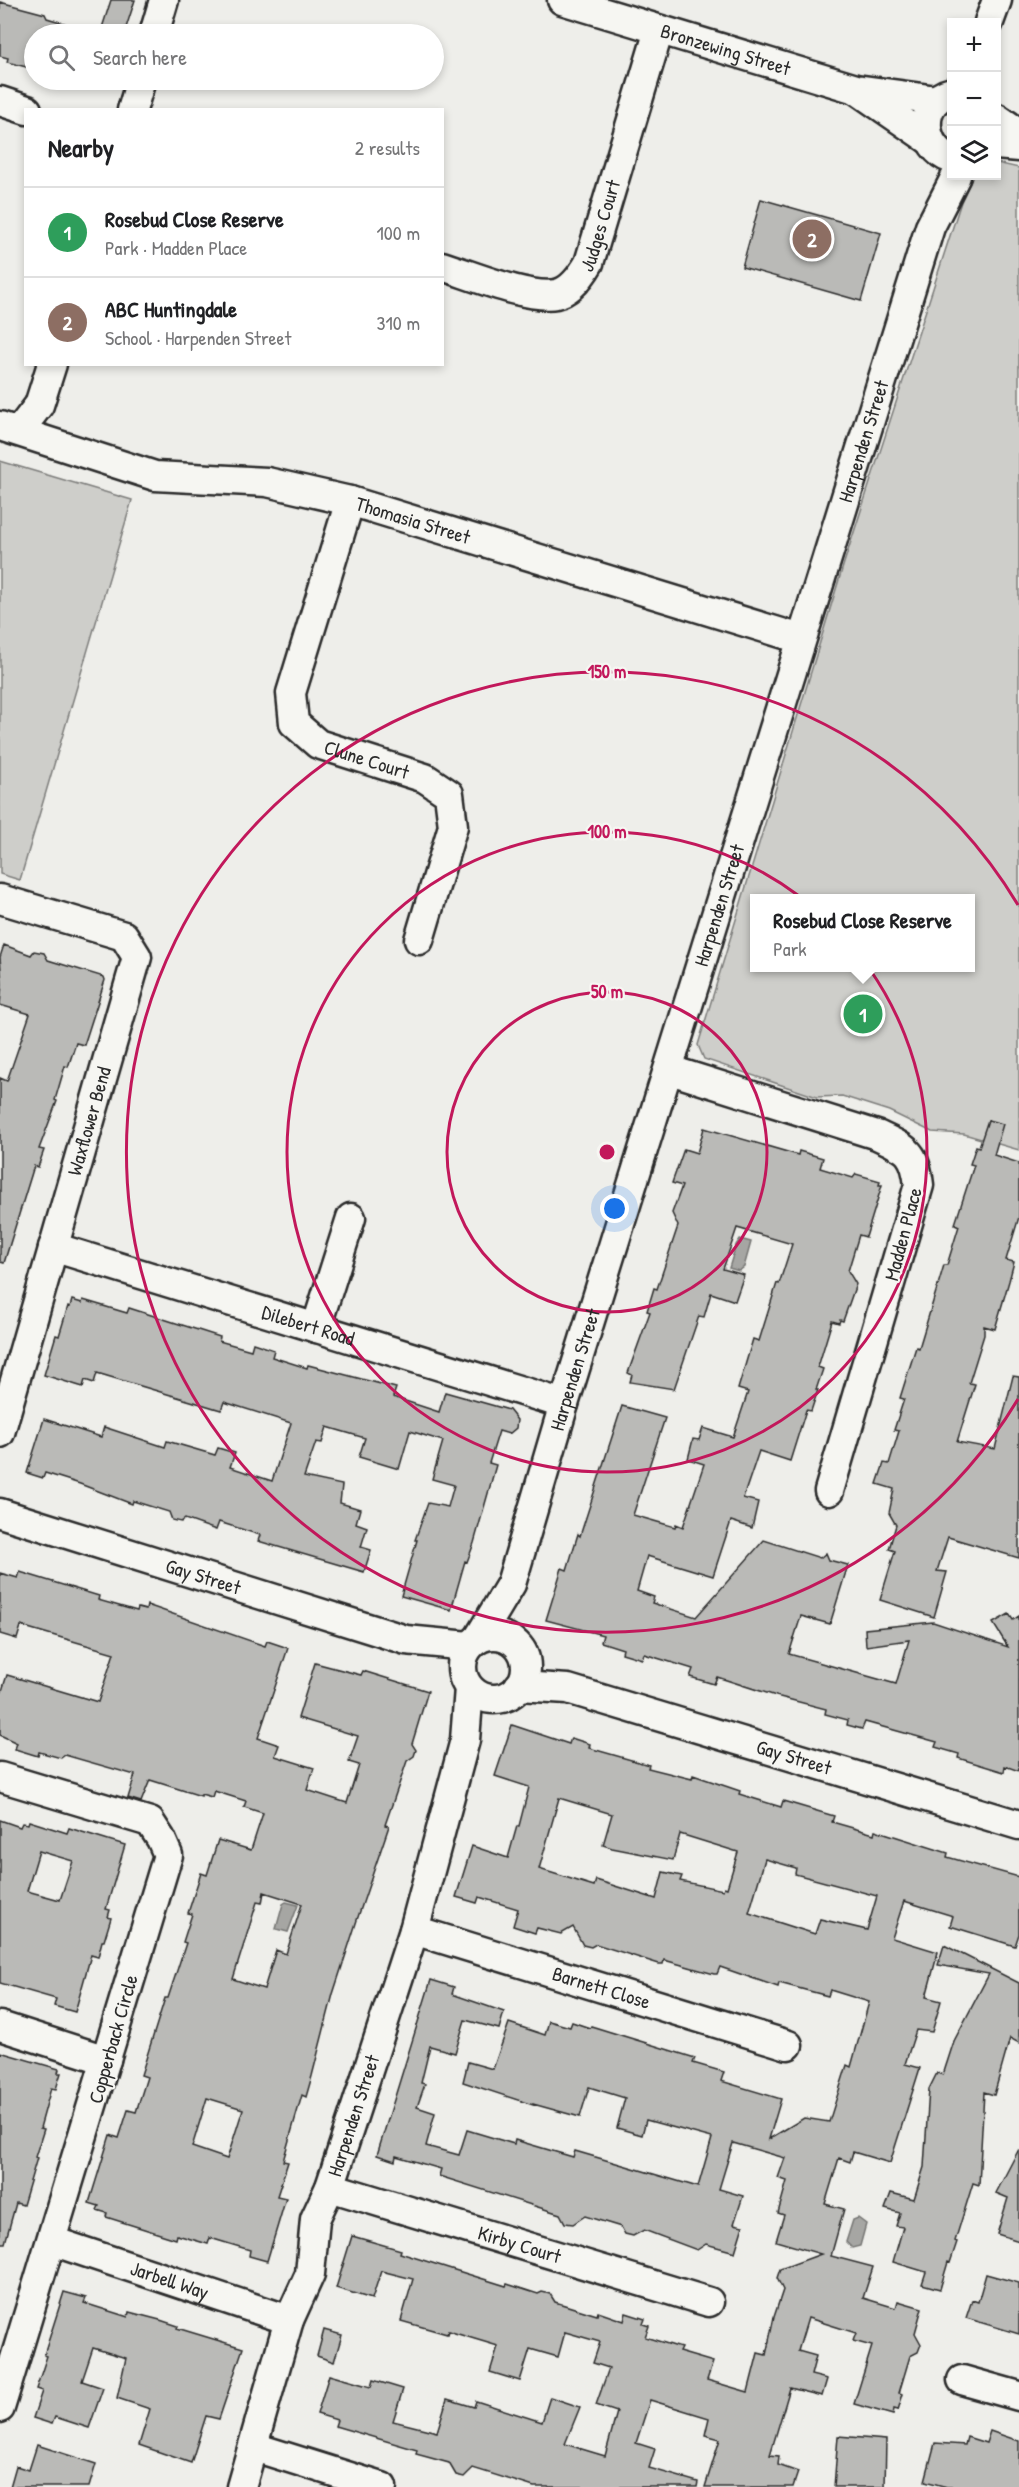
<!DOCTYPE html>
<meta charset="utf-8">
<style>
body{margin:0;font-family:"Patrick Hand",sans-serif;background:#f2f2f2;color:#202124}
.controls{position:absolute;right:18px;top:18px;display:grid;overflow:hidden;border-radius:0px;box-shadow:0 3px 9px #0003}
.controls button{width:54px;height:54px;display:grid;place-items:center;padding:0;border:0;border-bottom:2px solid #e0e0e0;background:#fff;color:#202124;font:30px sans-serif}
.you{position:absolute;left:615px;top:1209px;width:21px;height:21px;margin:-15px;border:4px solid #fff;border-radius:50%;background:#1a73e8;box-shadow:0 0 0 9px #1a73e833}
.badge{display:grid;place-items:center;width:39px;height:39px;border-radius:50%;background:#ea580c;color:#fff;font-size:20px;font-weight:700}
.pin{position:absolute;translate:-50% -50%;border:3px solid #fff;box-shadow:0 2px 6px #0006}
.popup{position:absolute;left:750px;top:894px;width:225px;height:78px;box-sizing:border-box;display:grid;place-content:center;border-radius:0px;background:#fff;filter:drop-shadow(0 2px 4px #0005);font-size:20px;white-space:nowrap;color:#757577}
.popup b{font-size:22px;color:#202124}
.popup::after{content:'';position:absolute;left:50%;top:100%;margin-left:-12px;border:12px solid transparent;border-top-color:#fff}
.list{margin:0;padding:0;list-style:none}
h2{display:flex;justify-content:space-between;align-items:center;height:78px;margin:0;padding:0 24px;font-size:26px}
h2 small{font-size:20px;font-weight:400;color:#757577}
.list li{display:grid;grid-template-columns:39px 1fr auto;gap:18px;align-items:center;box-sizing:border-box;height:90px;padding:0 24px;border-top:2px solid #e0e0e0}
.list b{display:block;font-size:22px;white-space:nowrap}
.list p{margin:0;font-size:20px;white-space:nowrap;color:#757577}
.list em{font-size:20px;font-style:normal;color:#757577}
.icon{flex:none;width:33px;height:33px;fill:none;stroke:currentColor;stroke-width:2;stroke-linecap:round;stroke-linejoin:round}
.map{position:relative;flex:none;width:1019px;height:2487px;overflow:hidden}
.search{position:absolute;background:#fff;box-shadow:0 3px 9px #0003;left:24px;top:24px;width:420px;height:66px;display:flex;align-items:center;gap:15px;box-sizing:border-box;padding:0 21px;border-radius:33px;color:#757577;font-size:22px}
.panel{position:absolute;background:#fff;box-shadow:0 3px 9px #0003;left:24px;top:108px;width:420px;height:258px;border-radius:0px}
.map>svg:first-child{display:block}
</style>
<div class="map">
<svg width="1019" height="2487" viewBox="0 0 1019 2487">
<rect width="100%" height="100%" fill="#eeeeea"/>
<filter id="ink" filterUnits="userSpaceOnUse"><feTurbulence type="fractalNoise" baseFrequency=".0167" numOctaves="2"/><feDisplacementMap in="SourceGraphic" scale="12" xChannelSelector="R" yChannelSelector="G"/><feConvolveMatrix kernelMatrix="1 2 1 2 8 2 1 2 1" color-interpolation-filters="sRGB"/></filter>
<g filter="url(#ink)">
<!-- green -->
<path fill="#cececa" stroke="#7c7c7a" stroke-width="1.5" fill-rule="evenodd" d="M997 163 1019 168V1150L964 1134 932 1132 889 1111 842 1096 817 1097 704 1059 698 1045 844 563 961 202 973 176H996ZM755 898H971V968H755Z
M0 461 132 500 20 880 0 874Z"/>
<!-- water -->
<path fill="#a6a6a3" stroke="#757573" stroke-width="1.5" d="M740 1239 751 1242 744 1267 739 1271 729 1268 736 1245Z
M286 1902 298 1905 288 1932 276 1929 283 1904Z
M858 2218 866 2224 860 2246 852 2248 846 2242 853 2220Z"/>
<!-- building -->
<path fill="#babab7" stroke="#2b2b2b" stroke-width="1.5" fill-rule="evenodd" d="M111 0H135L124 34H100Z
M0 2 45 14 47 18 87 30V34H34V69L7 62 8 58 0 56Z
M761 199 881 233 861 301 742 267Z
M4 945 31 955 34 951 44 953 48 960 104 977 105 980 84 1045 76 1043 68 1067 65 1066 55 1100 57 1101 39 1149 44 1150 38 1167 34 1166 4 1263 0 1262V1078L7 1081 30 1014 0 1005 2 984 0 957Z
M988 1120 1003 1124 994 1155 1019 1163V1217L1006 1260 1014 1262 1009 1281 995 1329 984 1326V1335L969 1383 975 1384 957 1442 995 1449 1013 1376 1019 1377V1558L948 1537 937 1571 947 1572 934 1617 880 1600 895 1551 889 1549 896 1525 889 1513 894 1489 877 1484 884 1463 889 1464 899 1431 894 1430 904 1399 900 1398 916 1347 919 1348 944 1265H947L959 1226 955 1224 974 1165 970 1164 976 1146 979 1147Z
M704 1128 798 1155 799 1151 823 1158 820 1168 853 1178 856 1174 880 1181 879 1185H882L866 1237 859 1235 848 1271 856 1284 843 1321 840 1320 839 1323 832 1321 818 1367 823 1369 816 1390H818L811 1411 806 1410 790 1461 759 1451 743 1498 758 1502 752 1528 731 1521 713 1576 647 1556 637 1591 654 1597 652 1603 696 1617 764 1540 820 1558 826 1553 829 1560 848 1565 830 1624 801 1616 789 1654 896 1684 909 1640 866 1646 865 1629 933 1622 1008 1647 993 1623 1009 1614 1013 1620 1019 1616V1771L1005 1766 1004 1772 958 1758 959 1754 935 1747 937 1742 865 1722 862 1729 847 1725 848 1720 825 1714 826 1709 776 1696 717 1677 714 1684 690 1677 693 1669 644 1654 642 1659 622 1653 623 1649 601 1642 603 1635 546 1620 562 1568 567 1570 578 1534 580 1536 622 1406 665 1418 633 1515 675 1527 676 1524 683 1527 704 1464 688 1459 693 1439 699 1440 703 1428 733 1437 748 1392 738 1389 753 1339 759 1341 777 1283 779 1284 792 1244 737 1228 723 1269 744 1275 735 1301 711 1293 704 1317 699 1316 674 1389 630 1382 632 1375 628 1373 650 1312 647 1311 654 1288 657 1289 678 1226 672 1213 682 1186 672 1183 684 1149 697 1153Z
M72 1300 82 1303 83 1300 127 1313 129 1308 220 1337 219 1341 251 1350 253 1343 274 1350 272 1357 307 1368 308 1365 396 1388 393 1397 439 1412 445 1392 509 1410 517 1420 516 1428 509 1434 499 1431 489 1463 496 1465 474 1543 467 1562 465 1561 451 1610 401 1596 417 1540H415L428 1503 448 1507 454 1485 432 1479 443 1441 410 1431 399 1469 359 1457 365 1438 327 1427 322 1443 316 1442 304 1477 342 1485 340 1503 360 1509 356 1523 367 1527 361 1547 371 1550 364 1572 258 1541 260 1535 219 1522 216 1530 185 1519 181 1522 172 1520 169 1512 133 1501 132 1504 80 1484 45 1473 43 1478 27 1473 44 1419 101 1437 104 1427 165 1447 167 1441 215 1455 218 1448 235 1453 230 1467 272 1481 291 1423 224 1402 221 1410 97 1373 94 1383 85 1380 83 1387 44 1375 56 1335 59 1336 68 1306 70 1307Z
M20 1572 99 1596 98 1600 137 1611 138 1608 146 1610 147 1605 265 1646 267 1641 288 1648 258 1738 279 1745 275 1756 314 1768 307 1790 347 1803 359 1765 349 1762 358 1736 298 1718 315 1663 361 1675 363 1671 428 1691 412 1744 416 1750 414 1756 407 1761 385 1825 389 1826 357 1920 333 1994 312 2076 306 2097 302 2095 283 2161 288 2162 277 2196 286 2198 267 2261 249 2256 250 2250 210 2238 208 2244 177 2235 176 2239 106 2217 107 2213 97 2210 99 2206 89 2203 110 2135 119 2138 128 2110 136 2112 147 2077 141 2075 165 1998H168L186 1943 183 1942 192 1914 188 1913 201 1873 207 1875 218 1840 251 1850 263 1813 244 1807 246 1801 214 1791 212 1797 201 1794V1796L150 1780 141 1802 128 1798 135 1775 65 1755 61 1758 39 1752 38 1756 15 1749 17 1743 0 1735V1697L7 1675 98 1702 114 1653 21 1626 17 1639 0 1634V1573L18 1578ZM264 1892 302 1904 286 1954 276 1950 264 1989 233 1979 257 1902 262 1903ZM207 2098 243 2109 227 2159 192 2147Z
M512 1725 569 1744 571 1738 590 1744 589 1748 649 1765 648 1768 692 1779 693 1775 740 1791 739 1794 781 1807 783 1801 834 1816 832 1822 874 1834 875 1830 948 1853 947 1857 1019 1877V1934L1015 1946 950 1926 953 1916 904 1901 892 1938 938 1952 926 1997 941 2001 932 2032 916 2030 905 2064 920 2068 890 2163 853 2152 850 2162 839 2158 825 2204 844 2209 831 2256 873 2267 863 2298 896 2308 898 2301 922 2308 915 2333 921 2344 918 2352 910 2356 899 2393 903 2394 898 2410 894 2409 893 2415 854 2404 872 2346 853 2341 856 2333 808 2318 798 2351 816 2356 811 2375 827 2379 822 2396 790 2388 770 2455 779 2456 778 2465 798 2472 793 2487H705L720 2439 705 2435 709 2418 650 2400 636 2443 655 2449 649 2468 698 2482 697 2487H534L473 2468 464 2477 456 2475 449 2463 416 2454 417 2450 335 2426 337 2420 317 2414 329 2375 371 2387 373 2380 403 2389 393 2421 437 2432 447 2399 474 2407 476 2401 542 2422 550 2397 580 2407 565 2444 605 2456 617 2412 596 2405 609 2368 593 2363 600 2342 565 2332 558 2357 530 2349 520 2381 490 2372 498 2346 448 2331 447 2334 401 2321 413 2279 381 2271 372 2299 336 2288 352 2236 401 2250 400 2253 506 2286 507 2284 538 2294 542 2292 550 2294 555 2302 597 2315 598 2312 624 2321 626 2313 645 2319 643 2324 649 2326 645 2337 681 2348 679 2352 713 2362 707 2380 748 2392 758 2353 766 2355 774 2317 783 2290 777 2278 780 2269 821 2254 776 2241 784 2215 778 2213 787 2181 778 2178 785 2158 733 2143 719 2189 743 2196 734 2224 743 2226 735 2252 706 2244 697 2250 644 2230 633 2236 625 2234 621 2227 585 2216 573 2224 565 2223 560 2214 439 2176 441 2169 396 2156 395 2161 377 2155 431 1980 454 1987 452 1994 504 2012 499 2029 465 2020 455 2053 430 2046 421 2083 425 2084 417 2107 435 2113 426 2146 459 2155 467 2130 514 2144 515 2140 573 2157 575 2151 698 2187 712 2138 646 2120 642 2135 617 2128 625 2098 589 2087 580 2117 533 2104V2105L463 2082 468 2062 493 2069 509 2023 545 2035 549 2021 570 2027 572 2022 590 2028 591 2026 695 2058 693 2063 724 2072 721 2081 781 2099 769 2139 804 2118 829 2122 847 2065 851 2067 869 2002 830 1990 828 1996 779 1983 778 1987 720 1967 717 1974H714L664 1960 663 1964H659L596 1944 591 1947 583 1945 573 1927 561 1934 537 1928 535 1933 513 1926 518 1909 479 1897 477 1903 456 1897 472 1846 508 1858 517 1826H519L529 1787 495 1776ZM559 1798 612 1814 603 1845 612 1848 673 1860 680 1834 738 1852 727 1888 724 1887 723 1890 680 1881 682 1876 663 1872 656 1899 596 1880 594 1886 539 1869ZM765 1859 796 1868 795 1874 877 1896 867 1930 820 1919 815 1934 749 1913Z
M0 1820 20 1827 22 1823 28 1824 29 1821 67 1833 69 1828 125 1845 106 1909 110 1910 108 1917 111 1918 104 1941H102L98 1957 91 1955 75 2012 54 2006 56 1999 0 1983ZM39 1851 73 1861 60 1900 27 1891Z
M944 1945 1019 1983V2043L1010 2038 994 2095 984 2092 979 2185 973 2183 955 2241 957 2242 950 2263 948 2262 940 2289 922 2284 926 2272 893 2262 903 2227 896 2226 900 2213 885 2209 891 2193 914 2199 924 2167 929 2089 937 2073 943 2075 954 2041 989 1974 938 1965Z
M0 2052 59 2069 58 2073H61L56 2089 51 2088 40 2128 44 2129 35 2157 37 2158 23 2205 16 2203 5 2243H0Z
M1019 2149V2241L997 2234 1008 2198 996 2193Z
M986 2274 1019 2283V2334L966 2318 972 2300 978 2302Z
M64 2292 86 2298 84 2303 128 2317 129 2312 160 2320 178 2326 177 2328 243 2348 219 2419 206 2416 191 2463 139 2445 150 2409 117 2398 126 2358 93 2348 82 2381 103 2388 89 2428 55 2417 52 2424 33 2418 42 2391 36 2389 47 2356 44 2355Z
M324 2330 342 2335 334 2362 317 2356Z
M990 2431 1019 2441V2487H947L925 2481 935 2443 965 2445 967 2437 986 2443Z
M838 2436 886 2440 885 2487H834Z
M37 2445 96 2464 89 2487H10L16 2466 29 2470Z"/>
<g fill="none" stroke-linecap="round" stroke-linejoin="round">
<defs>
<g id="minor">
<path id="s1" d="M562 0 856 89 937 100"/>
<path d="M989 22 997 0"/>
<path d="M154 34 164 0"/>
<path d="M860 92 928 139"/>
<path d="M952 92C917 100 920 149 952 159"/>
<path d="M0 101 27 110"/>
<path d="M132 110 141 80"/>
<path d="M997 118 1019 133"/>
<path d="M996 145 1019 147"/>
<path id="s2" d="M442 266C471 275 528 299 556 294 571 291 582 275 589 263L659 30"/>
<path id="s3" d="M0 426 155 476 267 482 350 501 801 639"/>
<path d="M19 431 39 405 52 364"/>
<path id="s4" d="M350 501 291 693 294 723 318 744 425 778 449 794 453 826 419 940"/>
<path d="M0 899 124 936 137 957 0 1433"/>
<path d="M670 1070 877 1135C907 1149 915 1151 919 1185L829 1491"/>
<path id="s5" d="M53 1247 564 1404"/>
<path d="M316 1328 351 1218"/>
<path id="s6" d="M0 1513 406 1640 469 1646"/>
<circle cx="494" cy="1667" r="32"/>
<path id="s7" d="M478 1639 511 1584 564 1404 930 227 956 176"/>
<path id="s8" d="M519 1686 568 1689 1019 1825"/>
<path d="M0 1777 150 1822 161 1839 168 1855 0 2408"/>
<path id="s9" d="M414 1930 788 2045"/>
<path d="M0 2026 106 2060"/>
<path id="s10" d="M330 2187 709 2302"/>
<path id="s11" d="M52 2241 289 2320"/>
<path d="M962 2380 1019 2396"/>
<path d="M254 2447 382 2487"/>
<path id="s12" d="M241 2487 289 2320 310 2274 315 2219 330 2187 414 1930 465 1740 469 1688"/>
</g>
</defs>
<!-- minor casing -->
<use href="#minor" stroke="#2b2b2b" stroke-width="33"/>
<!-- minor -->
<use href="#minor" stroke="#f6f6f2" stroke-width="28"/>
</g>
</g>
<!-- distance rings -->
<g fill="none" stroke="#c2185b" stroke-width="3">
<circle cx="607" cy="1152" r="160"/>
<circle cx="607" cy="1152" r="320"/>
<path d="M1018 1399A480 480 0 1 1 1018 905"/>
</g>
<g text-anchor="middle" stroke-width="4.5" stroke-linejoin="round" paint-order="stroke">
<!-- street labels -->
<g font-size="20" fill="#2b2b2b" stroke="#f6f6f2">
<text dy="7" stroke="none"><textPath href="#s1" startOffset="171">Bronzewing Street</textPath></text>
<text dy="7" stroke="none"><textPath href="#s2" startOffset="204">Judges Court</textPath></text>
<text dy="7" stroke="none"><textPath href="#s7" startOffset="1260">Harpenden Street</textPath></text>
<text dy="7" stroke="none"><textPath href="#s3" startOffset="426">Thomasia Street</textPath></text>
<text dy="7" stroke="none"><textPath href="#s4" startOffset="314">Clune Court</textPath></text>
<text dy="7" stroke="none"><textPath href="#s7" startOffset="774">Harpenden Street</textPath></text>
<text transform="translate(89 1121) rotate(-74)" y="7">Waxflower Bend</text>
<text transform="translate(903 1234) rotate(-75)" y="7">Madden Place</text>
<text dy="7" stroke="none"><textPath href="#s5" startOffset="267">Dilebert Road</textPath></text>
<text dy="7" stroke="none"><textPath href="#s7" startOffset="288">Harpenden Street</textPath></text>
<text dy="7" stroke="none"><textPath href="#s6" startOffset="213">Gay Street</textPath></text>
<text dy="7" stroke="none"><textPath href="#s8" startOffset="285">Gay Street</textPath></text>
<text dy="7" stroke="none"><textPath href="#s9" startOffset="196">Barnett Close</textPath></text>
<text transform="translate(113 2039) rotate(-74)" y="7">Copperback Circle</text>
<text dy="7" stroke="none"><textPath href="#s12" startOffset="390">Harpenden Street</textPath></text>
<text dy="7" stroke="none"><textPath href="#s10" startOffset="198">Kirby Court</textPath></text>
<text dy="7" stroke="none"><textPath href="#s11" startOffset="124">Jarbell Way</textPath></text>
</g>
</g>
<circle cx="607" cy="1152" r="9" fill="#c2185b" stroke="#f6f6f2" stroke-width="3"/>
<g font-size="18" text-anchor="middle" font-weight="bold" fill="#c2185b" stroke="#f6f6f2" stroke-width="4.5" stroke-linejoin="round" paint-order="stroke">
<text x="607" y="678">150 m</text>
<text x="607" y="838">100 m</text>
<text x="607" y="998">50 m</text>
</g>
</svg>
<div class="controls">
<button>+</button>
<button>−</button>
<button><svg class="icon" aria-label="layers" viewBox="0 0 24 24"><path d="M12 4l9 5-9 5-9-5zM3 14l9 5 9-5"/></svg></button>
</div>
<div class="you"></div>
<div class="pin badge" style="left:863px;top:1014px;background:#2e9e5b">1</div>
<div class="popup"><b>Rosebud Close Reserve</b>Park</div>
<div class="pin badge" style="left:812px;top:239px;background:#8d6e63">2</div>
<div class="search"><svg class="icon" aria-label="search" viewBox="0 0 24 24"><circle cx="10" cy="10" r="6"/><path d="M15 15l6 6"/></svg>Search here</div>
<section class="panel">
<h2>Nearby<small>2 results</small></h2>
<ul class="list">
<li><span class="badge" style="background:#2e9e5b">1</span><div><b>Rosebud Close Reserve</b><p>Park · Madden Place</p></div><em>100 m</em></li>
<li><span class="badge" style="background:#8d6e63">2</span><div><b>ABC Huntingdale</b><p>School · Harpenden Street</p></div><em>310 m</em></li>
</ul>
</section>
</div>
